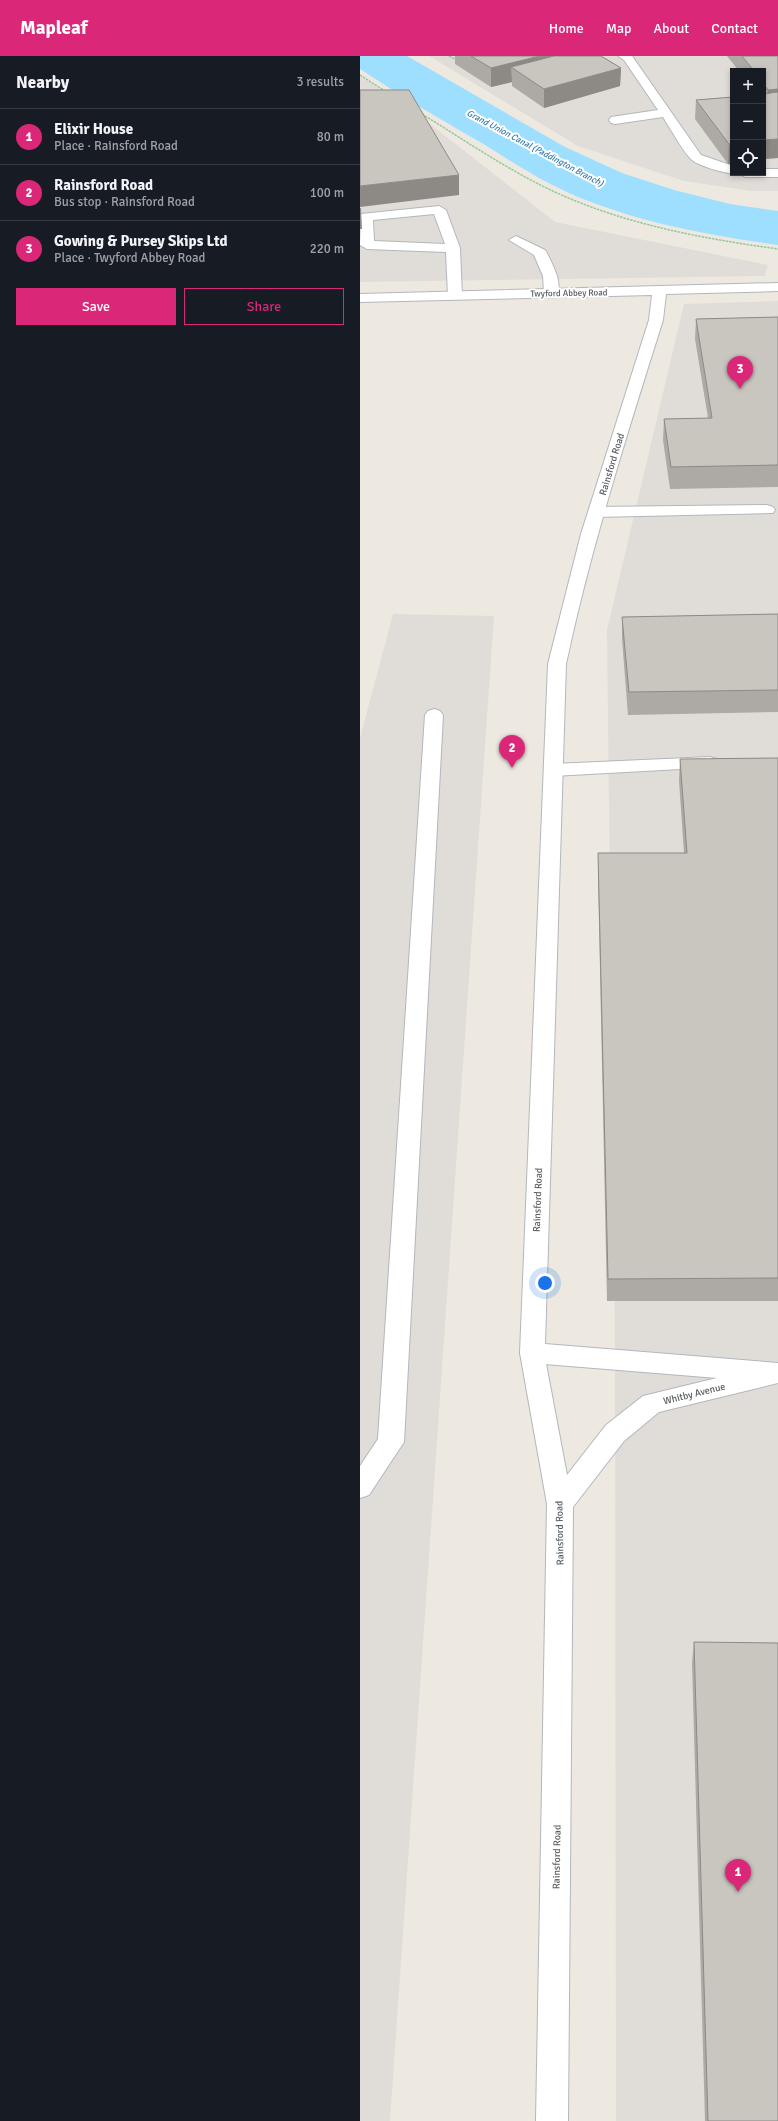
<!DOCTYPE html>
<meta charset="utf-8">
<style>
body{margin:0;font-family:Signika,sans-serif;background:#242831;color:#f1f3f6}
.controls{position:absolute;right:12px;top:12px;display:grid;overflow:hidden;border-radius:0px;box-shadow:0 2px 6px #0003}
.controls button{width:36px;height:36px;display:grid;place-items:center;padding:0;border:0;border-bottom:1px solid #363941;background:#171b24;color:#f1f3f6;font:20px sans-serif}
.you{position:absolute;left:185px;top:1227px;width:14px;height:14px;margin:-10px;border:3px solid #fff;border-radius:50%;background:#1a73e8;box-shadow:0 0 0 6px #1a73e833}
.badge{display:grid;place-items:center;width:26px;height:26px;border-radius:50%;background:#db2777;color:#fff;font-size:13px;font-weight:700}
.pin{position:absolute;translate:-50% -33px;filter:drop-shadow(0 1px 2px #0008)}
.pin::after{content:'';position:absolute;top:21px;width:14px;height:12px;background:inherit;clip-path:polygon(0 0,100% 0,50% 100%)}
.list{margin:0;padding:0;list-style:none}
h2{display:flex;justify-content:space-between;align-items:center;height:52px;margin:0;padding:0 16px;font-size:17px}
h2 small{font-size:13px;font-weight:400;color:#9ea1a6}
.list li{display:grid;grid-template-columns:26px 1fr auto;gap:12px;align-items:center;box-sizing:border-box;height:56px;padding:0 16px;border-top:1px solid #363941}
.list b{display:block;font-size:15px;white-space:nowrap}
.list p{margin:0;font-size:13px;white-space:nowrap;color:#9ea1a6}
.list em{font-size:13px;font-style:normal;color:#9ea1a6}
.actions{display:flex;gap:8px;padding:12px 16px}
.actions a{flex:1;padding:9px 0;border:1px solid #db2777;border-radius:0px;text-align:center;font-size:14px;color:#db2777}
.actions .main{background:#db2777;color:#fff}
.icon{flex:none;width:22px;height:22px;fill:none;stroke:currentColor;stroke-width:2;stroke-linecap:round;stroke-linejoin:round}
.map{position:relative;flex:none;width:418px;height:2065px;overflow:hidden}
header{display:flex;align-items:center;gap:24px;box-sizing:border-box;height:56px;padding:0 20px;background:#db2777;color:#fff}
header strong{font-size:19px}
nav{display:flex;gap:22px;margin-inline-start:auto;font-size:14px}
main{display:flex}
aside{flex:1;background:#171b24}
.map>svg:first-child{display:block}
</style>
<header>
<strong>Mapleaf</strong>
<nav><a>Home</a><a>Map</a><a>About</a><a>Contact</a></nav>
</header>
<main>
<aside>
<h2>Nearby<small>3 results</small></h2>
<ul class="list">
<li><span class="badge">1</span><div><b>Elixir House</b><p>Place · Rainsford Road</p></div><em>80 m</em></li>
<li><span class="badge">2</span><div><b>Rainsford Road</b><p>Bus stop · Rainsford Road</p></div><em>100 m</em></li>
<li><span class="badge">3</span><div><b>Gowing &amp; Pursey Skips Ltd</b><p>Place · Twyford Abbey Road</p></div><em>220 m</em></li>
</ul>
<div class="actions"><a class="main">Save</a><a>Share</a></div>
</aside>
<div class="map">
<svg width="418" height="2065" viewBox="0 0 418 2065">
<rect width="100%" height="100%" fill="#ede9e0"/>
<!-- industrial -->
<path fill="#e0dcd8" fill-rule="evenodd" d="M69 0H418V135H392L324 125 218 90ZM373 15H403V117H373Z
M0 20 51 53 195 166 408 209 405 220 0 226Z
M418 245V2065H256L255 1283 247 574 324 248Z
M33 558 134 560 30 2065H0V682Z"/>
<!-- water -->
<path fill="#9edfff" d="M0 0H47L205 91 262 117 314 134 370 148 418 155V189C347 179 275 166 209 137 180 124 152 106 125 89 83 65 41 40 0 13Z"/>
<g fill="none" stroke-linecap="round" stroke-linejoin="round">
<defs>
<path id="service" d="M258 0H272L341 99 373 110V117H376C369 119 339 110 332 104 324 97 310 72 303 61L255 68 251 67 249 64 251 61 298 54 264 4Z
M403 113H418V121H385L379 117H403Z
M79 150 86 154 100 192 102 240 100 243H90L88 240 86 196 7 193 0 189 1 158ZM74 158 85 188 14 185 13 164Z
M156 180 185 194 187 197C192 208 204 228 196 240H186L184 237 183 220 174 199 149 184Z
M407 449 413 451 415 454 413 457 236 461 230 459 228 456 230 453 236 451Z
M74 653 80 655 83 659 44 1386 9 1439 0 1442V1410L18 1383 65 659 68 655Z
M350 701 357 703 359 707 357 711 193 720 186 718 184 714 186 710 193 708Z"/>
<path id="minor" d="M172 1287 181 1290 184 1297 207 1419 246 1369 283 1340 414 1308 418 1309V1327L299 1356 264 1385 213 1451 208 2065H176L187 1448 160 1297 163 1290Z"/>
<path id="tertiary" d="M418 227V235L306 238 303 264C267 378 231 491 206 608L185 1288 418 1307V1327L172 1307 163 1304 160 1297 188 608 221 478 289 264 292 239 0 246V238Z"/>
</defs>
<!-- service casing -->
<use href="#service" stroke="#b3b7bc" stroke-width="2"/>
<!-- minor casing -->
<use href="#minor" stroke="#b3b7bc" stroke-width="2"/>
<!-- tertiary casing -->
<use href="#tertiary" stroke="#b3b7bc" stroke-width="2"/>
<!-- path -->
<path stroke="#94c79d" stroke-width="1.5" stroke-dasharray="2.5 1" stroke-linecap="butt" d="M89 0 98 5
M0 19 25 35
M62 58C109 87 155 119 206 141 274 170 346 183 418 193"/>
<!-- service -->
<use href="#service" fill="#fff" fill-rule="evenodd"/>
<!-- minor -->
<use href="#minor" fill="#fff" fill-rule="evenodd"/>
<!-- tertiary -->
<use href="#tertiary" fill="#fff" fill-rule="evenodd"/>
</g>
<!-- wall -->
<path fill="#ada9a4" d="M95 0H241L261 12 260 30 184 52 152 30V26L131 31 95 8Z
M367 0H418V102L403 103V15H379Z
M373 41 368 108 335 63 336 44Z
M418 261V431L310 433 303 384 304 363 348 362 335 283 336 263Z
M418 558V656L268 659 262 583V561Z
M418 702V1245H247L238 819V797H324L319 725 320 703Z
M334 1586 418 2065H345L332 1607Z"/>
<!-- shaded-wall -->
<path fill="#8d8a86" d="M180 0H230L151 11 152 26 131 31V12Z
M261 12 260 30 184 52V33Z
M418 33V51L407 53 408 34Z
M418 83V102L403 103V84Z
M369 88H373V107L368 108Z
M99 119V139L0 151V130Z
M0 152H1L2 173H0Z"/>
<!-- building -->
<path fill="#c9c5bf" stroke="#8d8a86" d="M111 0H180L131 12Z
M194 0H241L261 12 184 33 151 11Z
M382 0H418V33L408 34 403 27V15H394Z
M0 34H49L99 119 0 130Z
M418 36V83L403 84V38Z
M373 41V88H369L336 44Z
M418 261V409L311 411 304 363 352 362 336 263Z
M418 558V634L269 636 262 561Z
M418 702V1222L248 1223 238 797H327L320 703Z
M334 1586 418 1587V2065H348Z"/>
<g text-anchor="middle" stroke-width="4" stroke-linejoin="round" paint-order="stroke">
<!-- far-water labels -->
<g font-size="9" font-style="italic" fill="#367bab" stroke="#fff">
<text transform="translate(175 92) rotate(28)" y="3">Grand Union Canal (Paddington Branch)</text>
</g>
<!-- far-street labels -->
<g font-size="9" fill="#595e62" stroke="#fff">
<text transform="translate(209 237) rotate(-1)" y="3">Twyford Abbey Road</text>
</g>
<!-- street labels -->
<g font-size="10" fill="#595e62" stroke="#fff">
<text transform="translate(251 408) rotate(-73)" y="4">Rainsford Road</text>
<text transform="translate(177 1144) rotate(-88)" y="4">Rainsford Road</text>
<text transform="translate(334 1337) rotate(-14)" y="4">Whitby Avenue</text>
<text transform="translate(199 1477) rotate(-91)" y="4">Rainsford Road</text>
<text transform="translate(196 1801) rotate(-89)" y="4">Rainsford Road</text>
</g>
</g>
</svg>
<div class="controls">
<button>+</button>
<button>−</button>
<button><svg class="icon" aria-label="locate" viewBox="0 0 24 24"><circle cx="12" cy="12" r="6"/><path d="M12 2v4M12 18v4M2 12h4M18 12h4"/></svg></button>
</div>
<div class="you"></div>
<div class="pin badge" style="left:378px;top:1836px">1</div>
<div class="pin badge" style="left:152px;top:712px">2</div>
<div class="pin badge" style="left:380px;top:333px">3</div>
</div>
</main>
